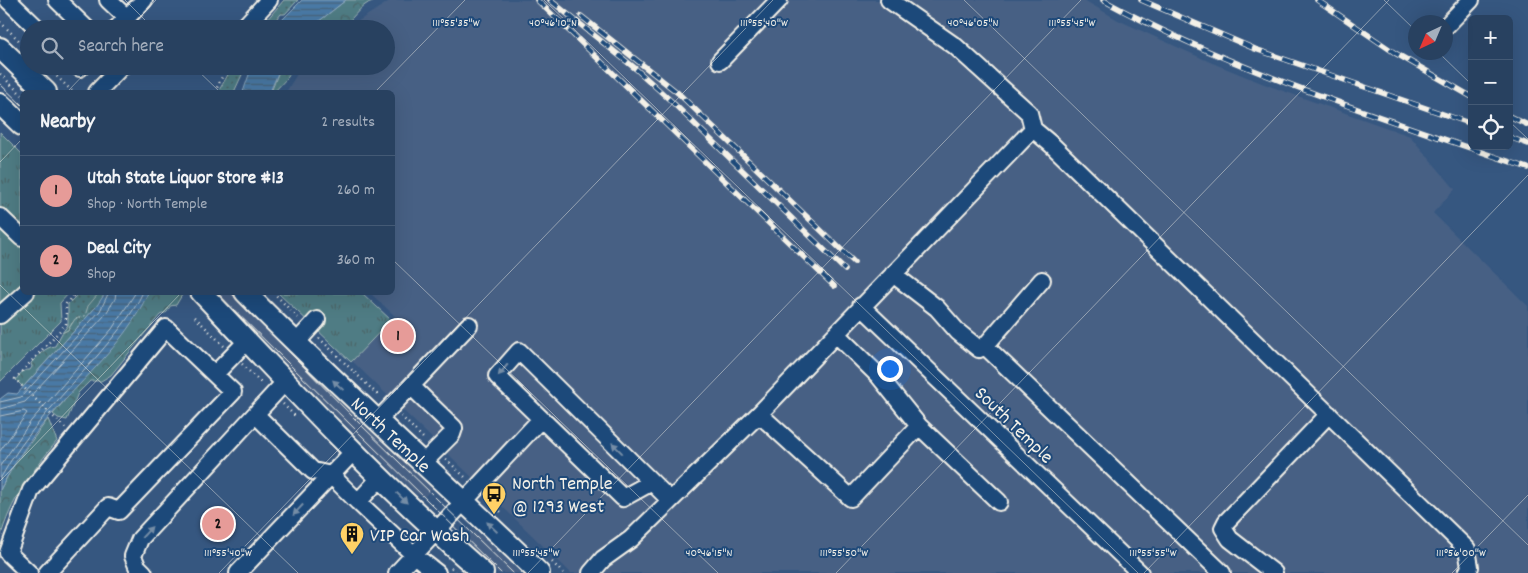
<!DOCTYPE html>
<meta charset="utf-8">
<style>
body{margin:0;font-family:Dekko,sans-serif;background:#304866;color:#f1f3f6}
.controls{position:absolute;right:15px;top:15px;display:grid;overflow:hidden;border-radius:8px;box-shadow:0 5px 20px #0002}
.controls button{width:45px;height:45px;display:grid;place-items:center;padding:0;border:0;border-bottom:1px solid #445a75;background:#284160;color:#f1f3f6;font:25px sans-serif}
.compass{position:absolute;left:1408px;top:15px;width:45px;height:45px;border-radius:50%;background:#284160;box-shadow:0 5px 20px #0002;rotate:224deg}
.you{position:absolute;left:889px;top:368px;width:18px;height:18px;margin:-12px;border:4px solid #fff;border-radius:50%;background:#1a73e8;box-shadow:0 0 0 8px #1a73e833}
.badge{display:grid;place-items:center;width:32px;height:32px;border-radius:50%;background:#e69b98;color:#111;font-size:16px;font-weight:700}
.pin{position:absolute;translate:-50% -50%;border:2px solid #fff;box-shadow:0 1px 5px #0006}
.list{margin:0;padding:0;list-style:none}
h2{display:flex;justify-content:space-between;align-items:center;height:65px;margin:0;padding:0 20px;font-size:21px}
h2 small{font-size:16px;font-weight:400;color:#a5afbd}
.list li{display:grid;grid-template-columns:32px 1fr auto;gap:15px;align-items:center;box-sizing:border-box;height:70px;padding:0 20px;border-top:1px solid #445a75}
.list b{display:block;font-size:19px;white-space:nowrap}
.list p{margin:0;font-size:16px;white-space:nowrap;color:#a5afbd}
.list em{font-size:16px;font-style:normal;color:#a5afbd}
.icon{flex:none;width:28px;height:28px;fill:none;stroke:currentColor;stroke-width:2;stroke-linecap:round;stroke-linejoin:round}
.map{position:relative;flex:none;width:1528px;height:573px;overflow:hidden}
.search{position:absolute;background:#284160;box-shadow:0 5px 20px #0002;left:20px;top:20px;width:375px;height:55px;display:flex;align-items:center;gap:12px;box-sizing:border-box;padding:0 18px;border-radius:28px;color:#a5afbd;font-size:19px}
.panel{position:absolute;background:#284160;box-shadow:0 5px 20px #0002;left:20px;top:90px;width:375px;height:205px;border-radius:8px}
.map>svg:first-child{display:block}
</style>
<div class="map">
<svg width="1528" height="573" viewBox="0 0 1528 573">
<defs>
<pattern id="grass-dots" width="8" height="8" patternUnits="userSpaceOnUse" patternTransform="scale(1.25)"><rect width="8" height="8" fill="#4f7c84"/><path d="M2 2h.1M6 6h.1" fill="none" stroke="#4c6568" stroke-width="1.8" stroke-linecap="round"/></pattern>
<pattern id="forest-crowns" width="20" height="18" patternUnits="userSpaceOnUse" patternTransform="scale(1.25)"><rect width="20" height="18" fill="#4f7c84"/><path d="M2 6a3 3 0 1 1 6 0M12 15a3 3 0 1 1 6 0" fill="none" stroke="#4c6568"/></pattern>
<pattern id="park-tufts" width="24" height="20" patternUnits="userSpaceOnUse" patternTransform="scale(1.25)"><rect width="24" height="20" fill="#4f7c84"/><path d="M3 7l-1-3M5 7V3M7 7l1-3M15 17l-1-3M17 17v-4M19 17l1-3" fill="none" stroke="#4c6568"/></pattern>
<pattern id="water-rules" width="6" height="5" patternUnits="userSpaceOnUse" patternTransform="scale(1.25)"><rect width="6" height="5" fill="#4979a5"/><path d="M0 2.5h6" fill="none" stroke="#49637a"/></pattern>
</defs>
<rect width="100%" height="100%" fill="#365780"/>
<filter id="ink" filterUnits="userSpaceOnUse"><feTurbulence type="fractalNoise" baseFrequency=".02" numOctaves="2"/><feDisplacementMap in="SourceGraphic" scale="10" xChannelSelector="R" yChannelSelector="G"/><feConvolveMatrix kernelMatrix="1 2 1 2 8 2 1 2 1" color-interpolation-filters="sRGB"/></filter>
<g filter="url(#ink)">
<!-- built -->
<path fill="#466084" d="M391 0H1084L1118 20 1210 62 1264 84 1410 136 1455 189 1433 213 1528 306V573H571L350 359 395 316 370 293 392 292V92H286L302 66H386V29H346Z
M212 293H236L433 488 425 496 416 494Z
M474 530 484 538 520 573H498L464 540Z"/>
<!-- grass -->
<path fill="url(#grass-dots)" stroke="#a2b6b6" d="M284 0H298L285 14H281L269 29H259Z
M233 66H246L234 92H218Z
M79 293H99L85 316 72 323 68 330 62 333 68 325V304Z"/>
<!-- forest -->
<path fill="url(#forest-crowns)" stroke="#a2b6b6" d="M346 0H375C357 5 353 24 337 28 329 31 318 29 309 29Z
M281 66H293L288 77 274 92H271Z
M99 293H106L96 307 23 387 16 380C20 373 23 370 30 370L32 367 31 363C38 356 45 347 55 346L62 333 68 330 75 319 85 316 88 306Z
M148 293H178L182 295 176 305 170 306 167 312 160 315 111 375 101 381H90L78 393 67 420 58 418 53 414 121 335Z
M48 419 57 441C32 471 10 501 0 539V490L15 463Z"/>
<!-- park -->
<path fill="url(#park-tufts)" stroke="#a2b6b6" d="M0 132 22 154V292L69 293 60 303 61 321 0 382Z
M278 293H362L391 320 351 362Z"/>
<!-- water -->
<path fill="url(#water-rules)" stroke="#8da9c0" d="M302 0H346L309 29H273Z
M252 66H281L270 92H243Z
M106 292 148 293C125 346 75 385 39 429 24 448 11 468 0 490V399L8 393 17 394 96 307Z"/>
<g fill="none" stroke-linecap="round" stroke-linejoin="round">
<!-- shore -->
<path stroke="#b0c1cd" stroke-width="1" d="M0 402 21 397 100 311 109 292
M0 409 25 402 105 315 115 299 116 292
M0 416 24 411 27 413 0 451
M0 466 31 421 112 329 136 292
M0 479C25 433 63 395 98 355 114 336 132 316 143 292"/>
<defs>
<path id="minor" d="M8 0 38 29
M57 0 87 29
M108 0 127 18V27
M1446 26 1471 0
M116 29 144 0
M242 29 269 0
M720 61 779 0
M77 66 80 68 81 66
M97 92 122 66
M1033 129 1052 145 1467 549 1470 567 1467 573
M0 217 22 238
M893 274 937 308 958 332 979 349 985 346 1042 280
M861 306 1140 573
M0 315 26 292
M836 334 878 375 919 426
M295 344 317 320
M985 346 1222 573
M215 374 247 341
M411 386 469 325
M759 414 851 498 919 426 999 502
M256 415 313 471 331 475 358 502
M377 421 411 386 454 428 452 434 423 463
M380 478 358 502 414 555 437 573
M652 482 623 498 497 376 519 351 670 500
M29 573 8 553 31 490 166 328 233 392 119 511 108 507 47 573
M144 573 137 566 133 556 140 539 285 382
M238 573 353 452
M397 573 541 419
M591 573 603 559 631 539 759 414 1033 129 1029 113 955 46 889 0
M1274 573 1230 539 1223 528 1226 522 1329 414"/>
<g id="major">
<path d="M0 48 46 92"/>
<path d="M0 104 22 125"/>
<path d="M201 292C292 389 383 486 483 573"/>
<path id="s1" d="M245 292C340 389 442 479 539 573"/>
</g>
</defs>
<!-- minor casing -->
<use href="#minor" stroke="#f4f1e8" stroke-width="20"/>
<!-- major casing -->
<use href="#major" stroke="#f4f1e8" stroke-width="24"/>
<!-- path -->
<path stroke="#f4f1e8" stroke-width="2.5" stroke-dasharray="1 4" stroke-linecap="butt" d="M0 22 29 50
M46 66 73 92
M0 74 22 95
M215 92 227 66
M273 292 299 319
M195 317 224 346
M319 338 380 397
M242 364 263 385
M283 404 297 418
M401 416 425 440
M65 428 15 379 66 324V304L77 292
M446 459 467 479
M486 497 503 514
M552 562 563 573
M451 568 456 573"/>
<!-- minor -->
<use href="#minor" stroke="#1f4a7a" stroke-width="16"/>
<!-- major -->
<use href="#major" stroke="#1f4a7a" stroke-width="20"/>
<!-- tram -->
<path stroke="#f4f1e8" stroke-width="1" d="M0 63 30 92
M0 84 22 105
M216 292 501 573
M230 292 359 423 513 573"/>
<defs>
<path id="rail" d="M537 0 834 286
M550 0 636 69 670 100 845 270
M1103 0C1237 73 1384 118 1528 168
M1141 0 1255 49 1472 124
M1317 0 1395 53 1472 97
M581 16 678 93 854 262
M1509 116 1528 125
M1509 137 1528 144"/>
</defs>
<!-- rail casing -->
<use href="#rail" stroke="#f4f1e8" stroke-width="5.5"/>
<!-- rail -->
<use href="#rail" stroke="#1f4a7a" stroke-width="4" stroke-dasharray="11" stroke-linecap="butt"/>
</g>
<!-- one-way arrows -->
<defs><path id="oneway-solid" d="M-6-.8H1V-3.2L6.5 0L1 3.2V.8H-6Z" transform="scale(1.25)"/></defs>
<g fill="#748da6">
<use href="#oneway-solid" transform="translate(503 370) rotate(130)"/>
<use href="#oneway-solid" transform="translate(338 385) rotate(-137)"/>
<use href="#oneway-solid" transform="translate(617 448) rotate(-135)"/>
<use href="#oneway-solid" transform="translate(402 498) rotate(44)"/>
<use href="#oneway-solid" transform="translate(298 510) rotate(133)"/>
<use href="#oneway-solid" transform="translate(492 527) rotate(-136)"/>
<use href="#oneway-solid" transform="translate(147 532) rotate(-47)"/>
</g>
</g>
<!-- ticks -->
<path fill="none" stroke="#f4f1e8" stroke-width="1" stroke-opacity="0.45" d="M125 0 154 29M544 0 1138 573M964 0 1528 545M1384 0 1416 31M129 29 156 0M1438 52 1472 85M193 66 220 92M67 92 92 66M375 92 465 0M1509 121 1528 139M0 162 22 139M392 259 718 573M0 285 298 573M0 481 182 292M219 573 773 0M528 573 1081 0M836 573 1389 0M1144 573 1528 175M1452 573 1528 495"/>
<!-- icons -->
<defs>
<symbol id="bus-pin" viewBox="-11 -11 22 30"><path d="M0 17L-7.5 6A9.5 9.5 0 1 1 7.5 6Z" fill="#ffd166" stroke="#1f4a7a"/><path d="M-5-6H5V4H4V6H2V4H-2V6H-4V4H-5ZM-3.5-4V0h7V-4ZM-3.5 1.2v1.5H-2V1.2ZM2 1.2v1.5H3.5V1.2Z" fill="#111"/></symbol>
<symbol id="building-pin" viewBox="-11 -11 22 30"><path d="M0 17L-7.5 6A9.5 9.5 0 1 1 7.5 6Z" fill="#ffd166" stroke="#1f4a7a"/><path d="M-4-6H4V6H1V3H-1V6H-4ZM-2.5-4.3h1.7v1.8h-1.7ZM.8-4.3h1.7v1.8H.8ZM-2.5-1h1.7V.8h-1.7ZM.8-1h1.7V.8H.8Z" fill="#111"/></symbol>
</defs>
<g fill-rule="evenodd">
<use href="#bus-pin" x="480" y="480" width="28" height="38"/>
<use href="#building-pin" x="338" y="520" width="28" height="38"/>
</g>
<g text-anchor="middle" stroke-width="4" stroke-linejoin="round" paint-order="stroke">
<!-- street labels -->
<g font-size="20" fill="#f4f1e8" stroke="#1f4a7a">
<text transform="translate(1015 424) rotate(44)" y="7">South Temple</text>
<text dy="7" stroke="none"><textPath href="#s1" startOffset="204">North Temple</textPath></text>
</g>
<!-- poi labels -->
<g font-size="20" fill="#f4f1e8" stroke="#1f4a7a" text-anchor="start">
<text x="512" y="489">North Temple<tspan x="512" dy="23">@ 1293 West</tspan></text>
<text x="370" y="541">VIP Car Wash</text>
</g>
</g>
<g font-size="12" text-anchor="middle" fill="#f4f1e8" stroke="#1f4a7a" stroke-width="4" stroke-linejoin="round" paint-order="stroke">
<text x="973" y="26">40°46'05"N</text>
<text x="553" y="26">40°46'10"N</text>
<text x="456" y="26">111°55'35"W</text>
<text x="764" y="26">111°55'40"W</text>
<text x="1072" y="26">111°55'45"W</text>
<text x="228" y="556">111°55'40"W</text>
<text x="536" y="556">111°55'45"W</text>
<text x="844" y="556">111°55'50"W</text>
<text x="1153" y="556">111°55'55"W</text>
<text x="1461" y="556">111°56'00"W</text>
<text x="709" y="556">40°46'15"N</text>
</g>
</svg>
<div class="controls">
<button>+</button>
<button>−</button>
<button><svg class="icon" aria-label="locate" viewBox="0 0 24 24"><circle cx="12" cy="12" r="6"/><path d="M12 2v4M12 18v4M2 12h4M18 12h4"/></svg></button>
</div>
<svg class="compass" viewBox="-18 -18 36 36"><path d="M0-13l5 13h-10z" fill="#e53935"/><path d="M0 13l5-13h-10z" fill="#a5afbd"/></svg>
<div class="you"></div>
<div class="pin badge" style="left:398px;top:336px">1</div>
<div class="pin badge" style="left:218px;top:524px">2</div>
<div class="search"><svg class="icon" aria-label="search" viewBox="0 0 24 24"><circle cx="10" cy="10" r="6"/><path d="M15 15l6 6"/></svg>Search here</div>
<section class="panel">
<h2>Nearby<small>2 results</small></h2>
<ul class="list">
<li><span class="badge">1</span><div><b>Utah State Liquor Store #13</b><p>Shop · North Temple</p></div><em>260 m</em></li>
<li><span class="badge">2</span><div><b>Deal City</b><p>Shop</p></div><em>360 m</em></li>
</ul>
</section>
</div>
